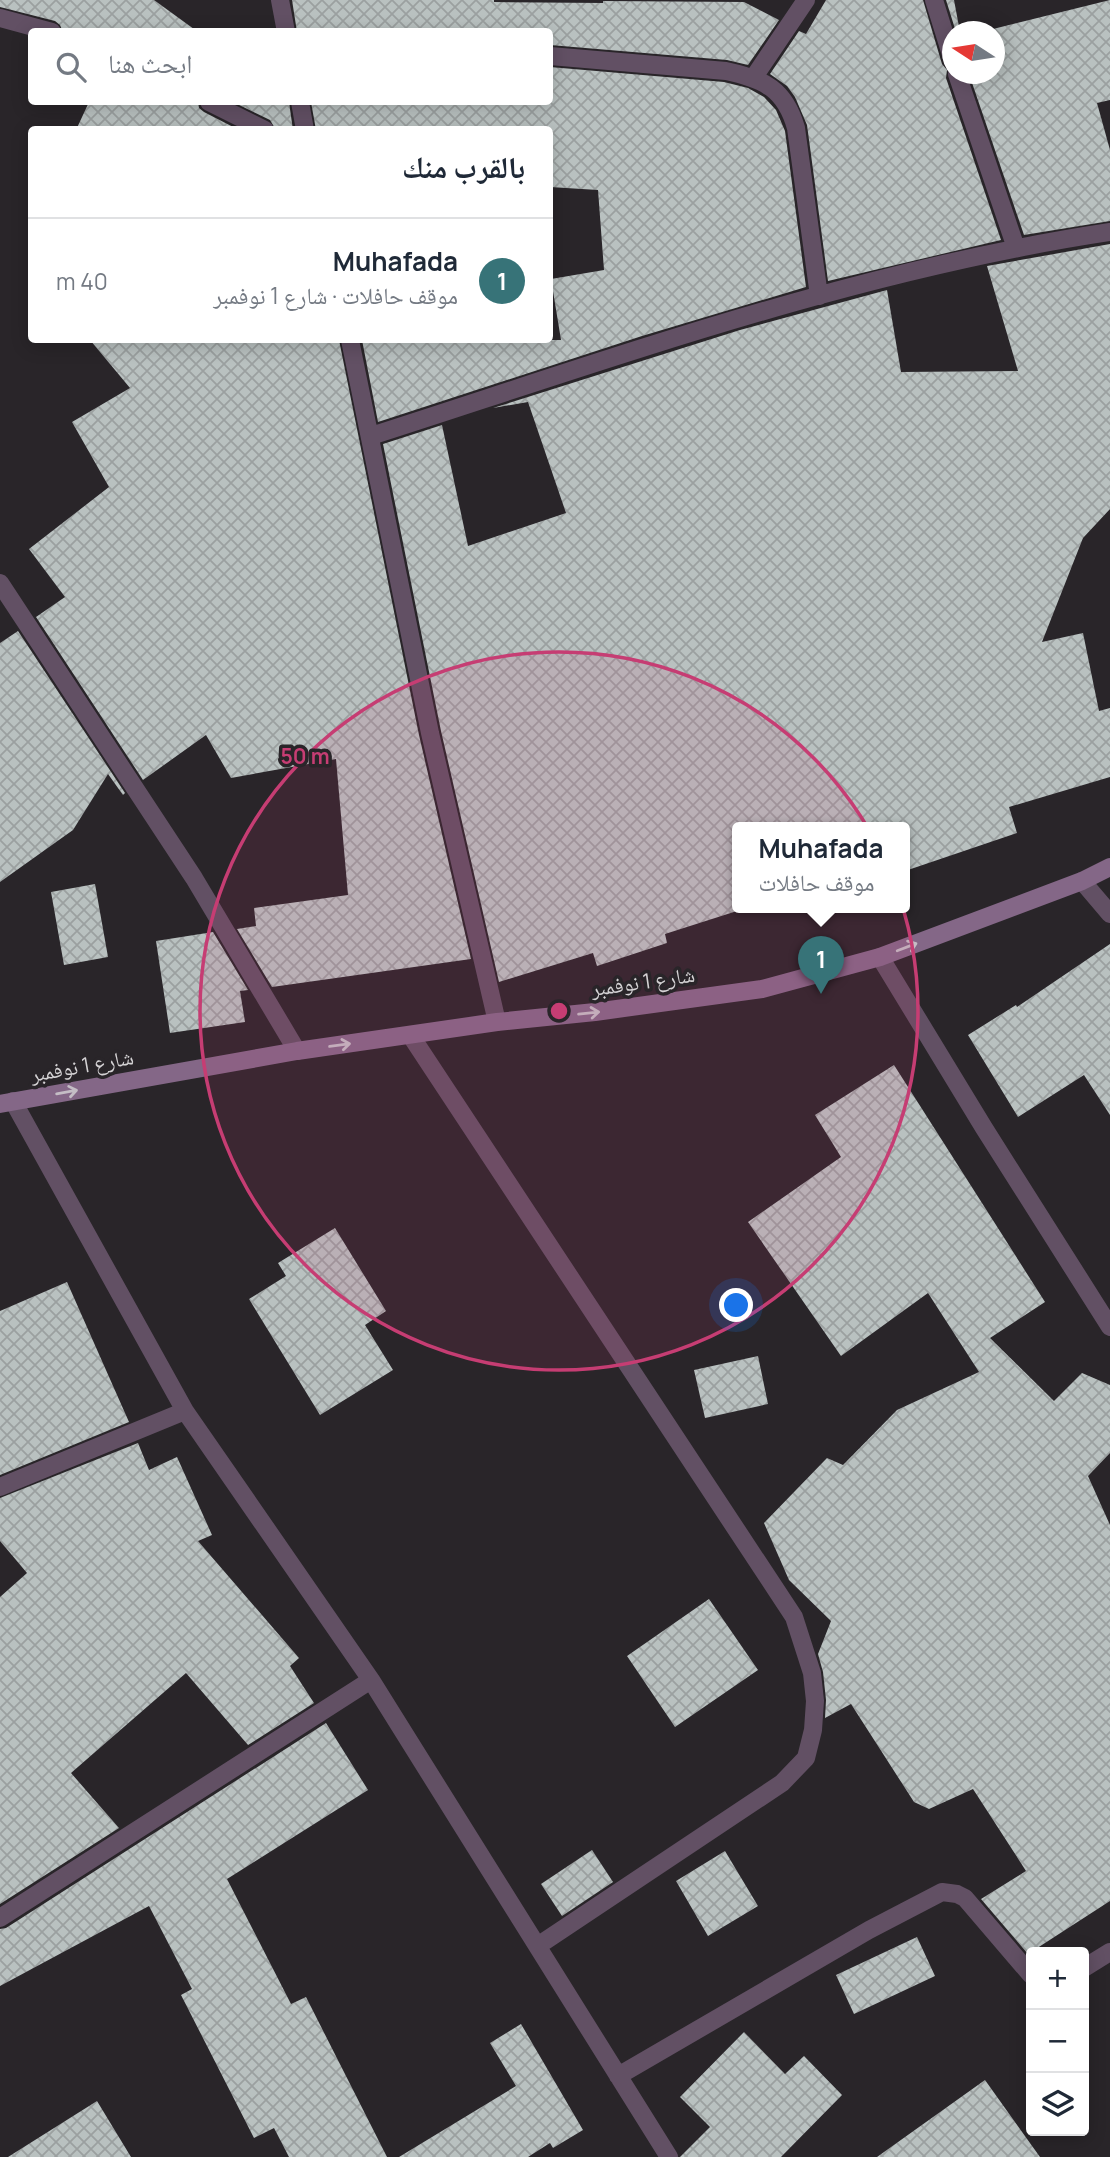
<!DOCTYPE html>
<html lang="ar">
<meta charset="utf-8">
<style>
body{margin:0;font-family:Manrope,"Noto Naskh Arabic",sans-serif;background:#f2f2f3;color:#1f2937;direction:rtl}
.controls{position:absolute;right:21px;bottom:21px;display:grid;overflow:hidden;border-radius:7px;box-shadow:0 4px 18px #0003}
.controls button{width:63px;height:63px;display:grid;place-items:center;padding:0;border:0;border-bottom:2px solid #e0e1e3;background:#fff;color:#1f2937;font:35px sans-serif}
.compass{position:absolute;left:942px;top:21px;width:63px;height:63px;border-radius:50%;background:#fff;box-shadow:0 4px 18px #0003;rotate:282deg}
.you{position:absolute;left:737px;top:1306px;width:24px;height:24px;margin:-18px;border:5px solid #fff;border-radius:50%;background:#1a73e8;box-shadow:0 0 0 10px #1a73e833}
.badge{display:grid;place-items:center;width:46px;height:46px;border-radius:50%;background:#377378;color:#fff;font-size:23px;font-weight:700}
.pin{position:absolute;translate:-50% -58px;filter:drop-shadow(0 2px 4px #0008)}
.pin::after{content:'';position:absolute;top:37px;width:24px;height:21px;background:inherit;clip-path:polygon(0 0,100% 0,50% 100%)}
.popup{position:absolute;left:732px;top:822px;width:178px;height:91px;box-sizing:border-box;display:grid;place-content:center;border-radius:7px;background:#fff;filter:drop-shadow(0 2px 5px #0005);font-size:23px;white-space:nowrap;color:#747a83}
.popup b{font-size:26px;color:#1f2937}
.popup::after{content:'';position:absolute;left:50%;top:100%;margin-left:-14px;border:14px solid transparent;border-top-color:#fff}
.list{margin:0;padding:0;list-style:none}
h2{display:flex;justify-content:space-between;align-items:center;height:91px;margin:0;padding:0 28px;font-size:30px}
h2 small{font-size:23px;font-weight:400;color:#747a83}
.list li{display:grid;grid-template-columns:46px 1fr auto;gap:21px;align-items:center;box-sizing:border-box;height:126px;padding:0 28px;border-top:2px solid #e0e1e3}
.list b{display:block;font-size:26px;white-space:nowrap}
.list p{margin:0;font-size:23px;white-space:nowrap;color:#747a83}
.list em{font-size:23px;font-style:normal;color:#747a83}
.icon{flex:none;width:38px;height:38px;fill:none;stroke:currentColor;stroke-width:2;stroke-linecap:round;stroke-linejoin:round}
.map{position:relative;flex:none;width:1110px;height:2157px;overflow:hidden;direction:ltr}
.search{position:absolute;background:#fff;box-shadow:0 4px 18px #0003;left:28px;top:28px;width:525px;height:77px;display:flex;align-items:center;gap:18px;box-sizing:border-box;padding:0 24px;border-radius:7px;color:#747a83;font-size:26px}
.panel{position:absolute;background:#fff;box-shadow:0 4px 18px #0003;left:28px;top:126px;width:525px;height:217px;border-radius:7px;direction:rtl}
.map>svg:first-child{display:block}
</style>
<div class="map">
<svg width="1110" height="2157" viewBox="0 0 1110 2157">
<defs>
<pattern id="building-cross-hatch" width="8" height="8" patternUnits="userSpaceOnUse" patternTransform="scale(1.75)"><rect width="8" height="8" fill="#b9c1c0"/><path d="M0 0l8 8M0 8l8-8" fill="none" stroke="#9ba0a0"/></pattern>
</defs>
<rect width="100%" height="100%" fill="#292529"/>
<!-- building -->
<path fill="url(#building-cross-hatch)" d="M0 0H154L198 32H63L60 25 55 21 0 7Z
M292 0H494V2L603 3V1L744 2 779 20 748 65 727 60 550 45V32H297Z
M826 0H923L942 64 947 70 946 78 1001 240 828 281 807 125 795 97 787 86 770 74 799 31 806 34Z
M946 0H954L960 32H956Z
M1110 0V100L1097 103 1110 150V221L1024 235 969 74H995V32H981Z
M550 67 724 82 748 88 764 97 776 110 785 131 806 287 642 336 378 422 362 340H561L551 279 604 270 598 190 550 187V130H316L311 102H550Z
M89 102H198L199 108 204 112 239 130H76Z
M233 102H289L293 130H276L270 120Z
M1110 244V509L1083 538 1042 642 1083 633 1099 711 1110 708V777L1009 807 1017 833 905 871V828H737V911L665 934 667 943 597 966 593 953 499 982 441 731 383 444 442 425 468 546 566 513 528 402 493 408 740 330 887 290 901 372 1018 371 987 266Z
M90 340H339L419 735 471 959 272 987 237 929 256 926 254 908 348 895 336 759 231 778 206 735 143 780 36 617 65 597 29 549 109 487 72 422 130 388Z
M18 631 125 793 123 795 108 774 73 830 0 882V643Z
M95 884 108 957 64 965 51 892Z
M213 932 248 990 240 991 245 1022 170 1033 156 941Z
M1110 944V1115L1084 1075 1018 1117 968 1035 1016 1005 1017 1007Z
M894 1065 1045 1302 990 1338 1054 1401 1082 1373 1110 1385V1453L1088 1476 1110 1525V1901L1028 1954 981 1899 1026 1871 973 1789 929 1809 914 1802 851 1704 825 1718 826 1700 823 1672 818 1654 831 1621 789 1580 764 1523 827 1458 843 1465 897 1410 979 1372 928 1293 841 1356 748 1222 841 1157 815 1115Z
M335 1228 386 1311 365 1325 393 1370 320 1415 249 1299 286 1276 278 1263Z
M67 1282 129 1422 0 1475V1311Z
M758 1356 768 1404 705 1418 694 1370Z
M138 1443 149 1470 177 1457 212 1535 198 1541 299 1658 290 1666 314 1703 248 1745 186 1673 71 1773 119 1828 0 1904V1597L27 1573 0 1541V1498Z
M709 1599 758 1670 675 1727 627 1656Z
M326 1723 368 1790 227 1879 291 2004 306 1997 387 2157H289L274 2128 254 2138 181 1995 192 1989 149 1906 0 1986V1929L6 1928Z
M592 1850 613 1882 562 1916 541 1884Z
M725 1851 758 1906 708 1936 676 1881Z
M917 1937 935 1976 854 2014 836 1975Z
M521 2024 583 2130 553 2148 550 2143 528 2157H399L516 2086 490 2043Z
M744 2032 785 2074 804 2056 842 2095 781 2157H680L710 2127 680 2097Z
M985 2080 1040 2157H877Z
M97 2101 131 2157H8Z"/>
<g fill="none" stroke-linecap="round" stroke-linejoin="round">
<!-- minor -->
<path stroke="#625064" stroke-width="18" d="M280 0 286 32
M934 0 953 61
M0 18 52 32
M550 56 726 71C764 79 785 89 796 128L819 296
M957 74 1016 248
M754 77 806 0
M209 102 265 130
M300 102 305 130
M350 340 430 733 497 1022
M371 436C614 358 857 270 1110 232
M0 583 194 878 297 1051
M1082 881 1110 914
M880 957 984 1128 1110 1327
M411 1036 794 1617 812 1673 815 1701 813 1730 806 1758 782 1783 539 1945
M13 1101 185 1411 371 1680 669 2157
M0 1487 185 1411
M0 1918 371 1680
M1084 1968 1110 1952
M618 2076 869 1930 942 1892 957 1894 965 1898 1031 1975"/>
<!-- secondary -->
<path stroke="#846787" stroke-width="18" d="M0 1104 297 1051 497 1022 595 1012 762 989 880 957 1082 881 1110 867"/>
</g>
<!-- one-way arrows -->
<defs><path id="oneway-shaft" d="M-6 0H5M1.5-3L5.5 0L1.5 3" fill="none" stroke-width="1.6" stroke-linecap="round" stroke-linejoin="round" transform="scale(1.75)"/></defs>
<g stroke="#c4bdc5">
<use href="#oneway-shaft" transform="translate(907 947) rotate(-21)"/>
<use href="#oneway-shaft" transform="translate(589 1013) rotate(-6)"/>
<use href="#oneway-shaft" transform="translate(340 1045) rotate(-8)"/>
<use href="#oneway-shaft" transform="translate(67 1092) rotate(-10)"/>
</g>
<!-- distance rings -->
<circle cx="559" cy="1011" r="359" fill="#c63d73" fill-opacity=".12"/>
<circle fill="none" stroke="#c63d73" stroke-width="3.5" cx="559" cy="1011" r="359"/>
<g text-anchor="middle" stroke-width="7" stroke-linejoin="round" paint-order="stroke">
<!-- street labels -->
<g font-size="21" fill="#d4d2d4" stroke="#292529">
<text transform="translate(643 982) rotate(-8)" y="7">شارع 1 نوفمبر</text>
<text transform="translate(82 1066) rotate(-10)" y="7">شارع 1 نوفمبر</text>
</g>
</g>
<circle cx="559" cy="1011" r="10" fill="#c63d73" stroke="#292529" stroke-width="3.5"/>
<g font-size="21" text-anchor="middle" font-weight="bold" fill="#c63d73" stroke="#292529" stroke-width="7" stroke-linejoin="round" paint-order="stroke">
<text x="305" y="764">50 m</text>
</g>
</svg>
<div class="controls">
<button>+</button>
<button>−</button>
<button><svg class="icon" aria-label="layers" viewBox="0 0 24 24"><path d="M12 4l9 5-9 5-9-5zM3 14l9 5 9-5"/></svg></button>
</div>
<svg class="compass" viewBox="-18 -18 36 36"><path d="M0-13l5 13h-10z" fill="#e53935"/><path d="M0 13l5-13h-10z" fill="#747a83"/></svg>
<div class="you"></div>
<div class="pin badge" style="left:821px;top:994px">1</div>
<div class="popup"><b>Muhafada</b>موقف حافلات</div>
<div class="search"><svg class="icon" aria-label="search" viewBox="0 0 24 24"><circle cx="10" cy="10" r="6"/><path d="M15 15l6 6"/></svg>ابحث هنا</div>
<section class="panel">
<h2>بالقرب منك<small></small></h2>
<ul class="list">
<li><span class="badge">1</span><div><b>Muhafada</b><p>موقف حافلات · شارع 1 نوفمبر</p></div><em>40 m</em></li>
</ul>
</section>
</div>
